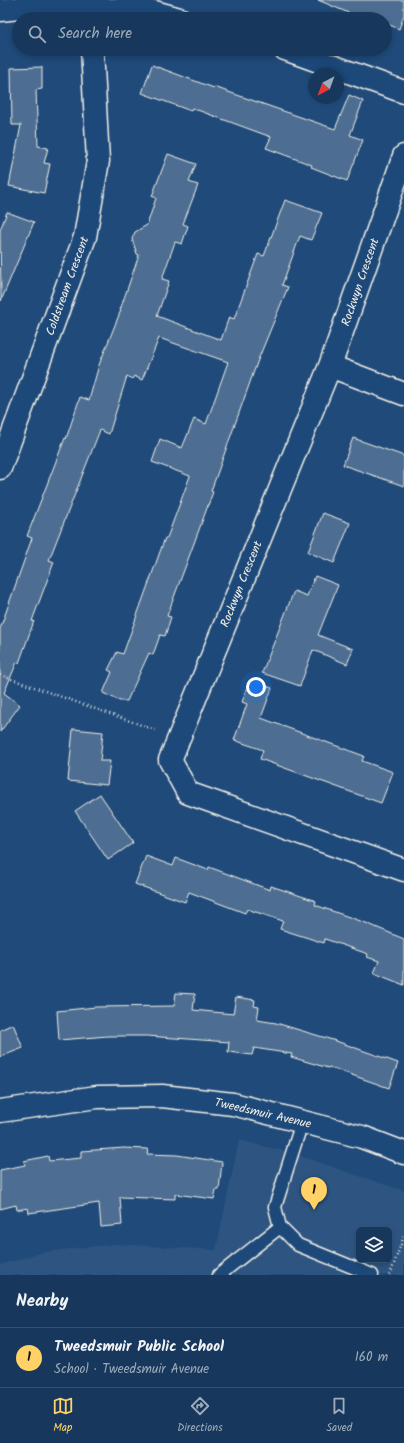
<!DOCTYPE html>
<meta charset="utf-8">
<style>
body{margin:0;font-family:Kalam,sans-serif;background:#203f62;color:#f1f3f6}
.controls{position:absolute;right:12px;bottom:12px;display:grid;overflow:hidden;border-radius:6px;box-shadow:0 2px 6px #0003}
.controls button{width:36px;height:36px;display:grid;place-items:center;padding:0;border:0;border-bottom:1px solid #365272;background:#17385c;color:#f1f3f6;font:20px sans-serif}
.compass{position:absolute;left:308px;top:68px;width:36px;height:36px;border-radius:50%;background:#17385c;box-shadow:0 2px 6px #0003;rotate:221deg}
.you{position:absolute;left:256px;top:687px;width:14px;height:14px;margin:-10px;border:3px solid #fff;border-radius:50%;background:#1a73e8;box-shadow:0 0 0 6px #1a73e833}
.badge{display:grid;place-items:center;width:26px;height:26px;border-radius:50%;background:#ffd166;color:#111;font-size:13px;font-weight:700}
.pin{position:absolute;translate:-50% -33px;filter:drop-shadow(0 1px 2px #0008)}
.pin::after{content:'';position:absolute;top:21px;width:14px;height:12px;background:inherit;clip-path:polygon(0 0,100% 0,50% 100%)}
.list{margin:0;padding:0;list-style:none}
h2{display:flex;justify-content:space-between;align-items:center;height:52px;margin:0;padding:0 16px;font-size:17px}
h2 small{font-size:13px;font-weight:400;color:#9eacbb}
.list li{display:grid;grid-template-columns:26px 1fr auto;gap:12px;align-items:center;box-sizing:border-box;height:60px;padding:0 16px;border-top:1px solid #365272}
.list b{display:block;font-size:15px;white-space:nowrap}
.list p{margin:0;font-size:13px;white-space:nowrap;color:#9eacbb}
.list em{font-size:13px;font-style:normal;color:#9eacbb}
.icon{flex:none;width:22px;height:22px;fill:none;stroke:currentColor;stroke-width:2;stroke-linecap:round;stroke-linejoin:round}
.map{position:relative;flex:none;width:404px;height:1275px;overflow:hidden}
.search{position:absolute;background:#17385c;box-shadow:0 2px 6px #0003;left:12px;right:12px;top:12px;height:44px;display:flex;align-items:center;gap:10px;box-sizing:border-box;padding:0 14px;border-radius:22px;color:#9eacbb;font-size:15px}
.sheet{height:112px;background:#17385c}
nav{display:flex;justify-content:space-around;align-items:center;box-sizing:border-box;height:56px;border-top:1px solid #365272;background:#17385c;font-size:11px;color:#9eacbb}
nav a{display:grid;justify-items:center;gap:2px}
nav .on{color:#ffd166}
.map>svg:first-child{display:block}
</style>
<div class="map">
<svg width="404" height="1275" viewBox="0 0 404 1275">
<rect width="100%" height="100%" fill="#1f4a7a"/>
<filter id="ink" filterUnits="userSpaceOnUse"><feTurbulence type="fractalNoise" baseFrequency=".025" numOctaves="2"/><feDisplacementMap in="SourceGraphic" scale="8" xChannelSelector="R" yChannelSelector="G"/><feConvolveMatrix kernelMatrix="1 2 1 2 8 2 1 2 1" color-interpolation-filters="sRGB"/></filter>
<g filter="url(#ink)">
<!-- built -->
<path fill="#2d5581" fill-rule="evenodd" d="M239 1140 288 1152 404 1191V1275H0V1265L43 1252 116 1244 216 1250ZM359 1230H389V1260H359Z"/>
<!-- building -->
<path fill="#4d6e92" stroke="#f4f1e8" d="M318 0H404V15L399 29 385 23V19H363Z
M152 65 214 88V87L335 129 349 95 363 101 350 135 363 140 347 181 311 167 312 165 266 148 271 137 192 108 191 111 142 93Z
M42 67V89L36 90 38 146 48 148 44 163 50 164 44 193 9 186 21 125H12L11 68Z
M168 154 196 164 189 182 198 185 183 224 188 226 182 244 175 242 162 279 169 281 157 316 221 340 229 317 234 319 258 254 264 256 285 200 322 213 311 240 300 236 282 285 288 287 258 360 211 491 213 492 167 616 171 617 165 636 160 635 153 655 149 653 127 701H120L103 693 112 672 108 670 117 652 123 654 165 538H167L190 476 152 462 160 439 182 448 194 419 206 424 228 362 159 338 142 380 134 376 132 379 127 376 109 434 100 430 49 560 54 562 32 621H34L19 663 17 662 4 693 20 705 0 732V629L32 538 27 536 65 438 66 439 80 397 89 400 99 365 121 310H120L139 255 137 254 132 239 135 232 147 225 156 198 152 196Z
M7 212 34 222 1 301 0 230Z
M353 438 404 456V486L343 465Z
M323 513 350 523 334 563 308 552Z
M315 576 338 585 318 635 353 649 347 664 313 650 300 686 262 673 294 591 307 596Z
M250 680 272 688 261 718 364 756 362 761 393 772 381 803 260 759 263 750 234 740 247 704 242 702Z
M73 729 103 732 100 761H110L107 785 68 781Z
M100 794 133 843 108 860 75 811Z
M146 856 173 866 176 858 208 870 209 867 270 890 271 886 316 901 315 905 366 923 404 939V985L374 973 379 961 367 957 368 954 325 939 324 943 280 929 283 921 247 909 245 913 189 892 185 902 135 884Z
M176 993 195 994 193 1010 233 1014 236 997 255 1000 254 1006 259 1007 257 1020 276 1023 336 1041 398 1063 389 1088 329 1067 328 1068 291 1057 292 1054 254 1048 252 1055 228 1052 229 1042 147 1036H108L59 1040 57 1011 96 1007 174 1006Z
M13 1024 23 1048 0 1057V1030Z
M124 1148 148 1149 147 1154 177 1155 222 1162 219 1190H216L214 1199 175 1194V1199L120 1197 122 1225 101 1227 99 1203 29 1213 28 1208 17 1210 16 1205 0 1209V1170L25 1165 24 1161 48 1156 49 1161 81 1158V1151Z"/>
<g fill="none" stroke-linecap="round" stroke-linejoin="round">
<defs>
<path id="service" d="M302 1122 275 1207 280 1227 298 1245 372 1275
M219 1275 280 1227"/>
<path id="minor" d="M0 10 49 5 88 10 144 9 180 19
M285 49 404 92
M404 156 330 366 170 760 188 793 404 870
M330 366 404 394
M0 468 85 237 98 161 92 49
M0 1111 97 1097 162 1096 233 1104 362 1137 404 1153"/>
</defs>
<!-- service casing -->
<use href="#service" stroke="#f4f1e8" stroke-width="15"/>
<!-- minor casing -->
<use href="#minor" stroke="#f4f1e8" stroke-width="25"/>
<!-- path -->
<path stroke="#f4f1e8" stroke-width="2.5" stroke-dasharray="1 3" stroke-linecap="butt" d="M0 675 158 731
M390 1275 404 1236"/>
<!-- service -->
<use href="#service" stroke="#1f4a7a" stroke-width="12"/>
<!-- minor -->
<use href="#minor" stroke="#1f4a7a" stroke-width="22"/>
</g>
</g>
<g text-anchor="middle" stroke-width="3" stroke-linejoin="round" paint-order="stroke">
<!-- street labels -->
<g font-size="12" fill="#f4f1e8" stroke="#1f4a7a">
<text transform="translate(360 282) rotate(-71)" y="4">Rockwyn Crescent</text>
<text transform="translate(67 286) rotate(-70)" y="4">Coldstream Crescent</text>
<text transform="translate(241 584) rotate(-68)" y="4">Rockwyn Crescent</text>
<text transform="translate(263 1113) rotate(13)" y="4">Tweedsmuir Avenue</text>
</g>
</g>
</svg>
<div class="controls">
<button><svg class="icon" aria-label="layers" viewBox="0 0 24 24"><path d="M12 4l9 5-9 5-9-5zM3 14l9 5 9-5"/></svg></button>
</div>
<svg class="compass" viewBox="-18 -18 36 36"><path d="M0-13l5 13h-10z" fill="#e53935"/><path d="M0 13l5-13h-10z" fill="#9eacbb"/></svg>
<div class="you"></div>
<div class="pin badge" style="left:314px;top:1210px">1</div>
<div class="search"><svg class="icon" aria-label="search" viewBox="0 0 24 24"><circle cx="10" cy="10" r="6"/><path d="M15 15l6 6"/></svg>Search here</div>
</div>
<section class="sheet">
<h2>Nearby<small></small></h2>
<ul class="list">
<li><span class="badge">1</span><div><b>Tweedsmuir Public School</b><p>School · Tweedsmuir Avenue</p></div><em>160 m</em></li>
</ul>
</section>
<nav>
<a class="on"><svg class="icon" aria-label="map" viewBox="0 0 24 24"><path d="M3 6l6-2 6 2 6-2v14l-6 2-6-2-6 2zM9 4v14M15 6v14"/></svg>Map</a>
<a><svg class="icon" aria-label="directions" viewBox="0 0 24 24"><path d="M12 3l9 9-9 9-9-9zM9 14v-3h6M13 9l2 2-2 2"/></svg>Directions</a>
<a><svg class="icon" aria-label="saved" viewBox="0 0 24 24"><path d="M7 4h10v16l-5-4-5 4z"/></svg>Saved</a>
</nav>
